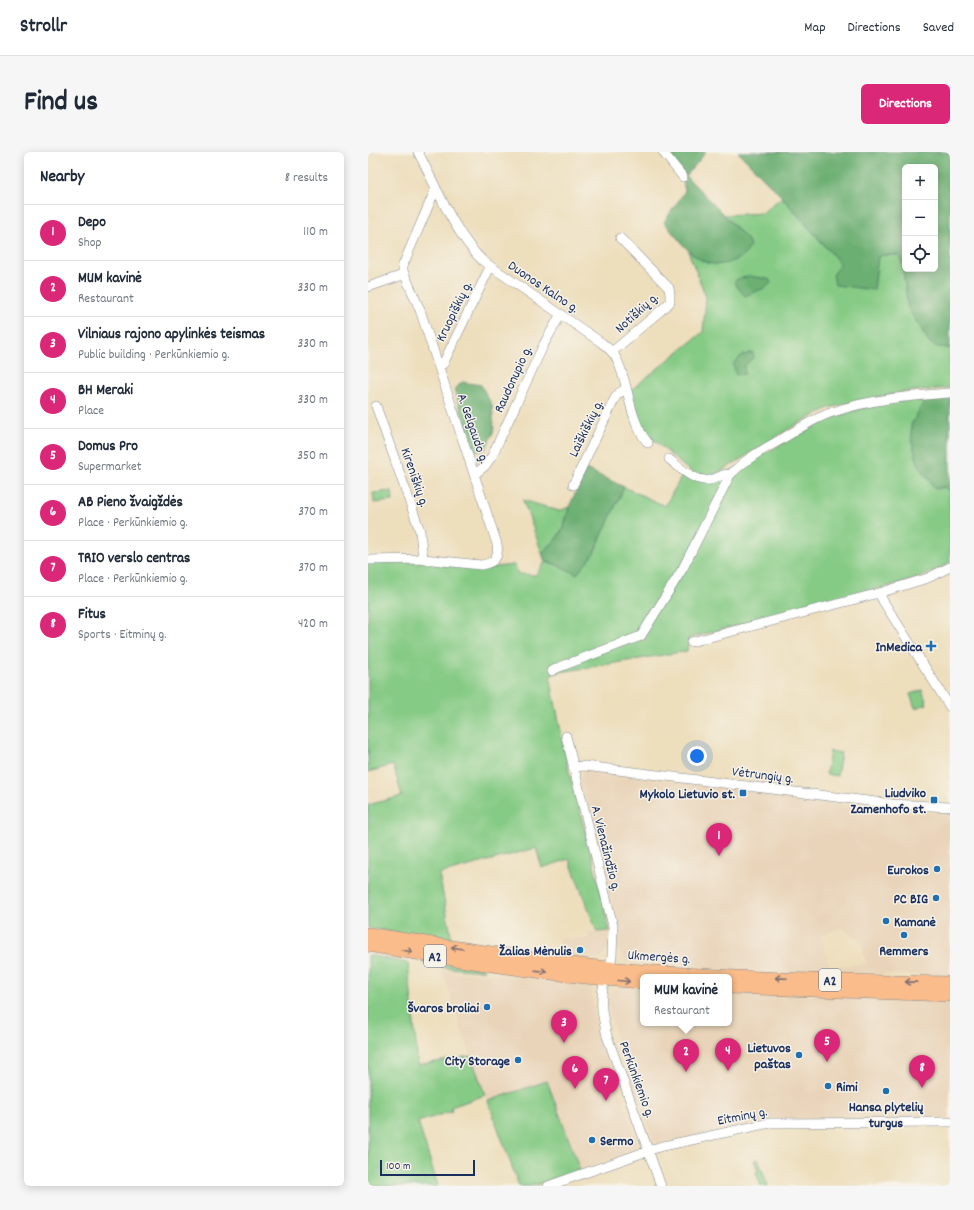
<!DOCTYPE html>
<meta charset="utf-8">
<style>
body{margin:0;font-family:Dekko,sans-serif;background:#f6f6f7;color:#1f2937}
.controls{position:absolute;right:12px;top:12px;display:grid;overflow:hidden;border-radius:6px;box-shadow:0 2px 10px #0003}
.controls button{width:36px;height:36px;display:grid;place-items:center;padding:0;border:0;border-bottom:1px solid #e0e1e3;background:#fff;color:#1f2937;font:20px sans-serif}
.scale{position:absolute;left:12px;bottom:10px;width:95px;box-sizing:border-box;padding-left:4px;border:2px solid #1b2f5e;border-top:0;font-size:11px;line-height:14px;white-space:nowrap;color:#1b2f5e;-webkit-text-stroke:3px #f7f3e8;paint-order:stroke}
.you{position:absolute;left:329px;top:604px;width:14px;height:14px;margin:-10px;border:3px solid #fff;border-radius:50%;background:#1a73e8;box-shadow:0 0 0 6px #1a73e833}
.badge{display:grid;place-items:center;width:26px;height:26px;border-radius:50%;background:#db2777;color:#fff;font-size:13px;font-weight:700}
.pin{position:absolute;translate:-50% -33px;filter:drop-shadow(0 1px 2px #0008)}
.pin::after{content:'';position:absolute;top:21px;width:14px;height:12px;background:inherit;clip-path:polygon(0 0,100% 0,50% 100%)}
.popup{position:absolute;left:272px;top:822px;width:92px;height:52px;box-sizing:border-box;display:grid;place-content:center;border-radius:6px;background:#fff;filter:drop-shadow(0 1px 3px #0005);font-size:13px;white-space:nowrap;color:#747a83}
.popup b{font-size:15px;color:#1f2937}
.popup::after{content:'';position:absolute;left:50%;top:100%;margin-left:-8px;border:8px solid transparent;border-top-color:#fff}
.list{margin:0;padding:0;list-style:none}
h2{display:flex;justify-content:space-between;align-items:center;height:52px;margin:0;padding:0 16px;font-size:17px}
h2 small{font-size:13px;font-weight:400;color:#747a83}
.list li{display:grid;grid-template-columns:26px 1fr auto;gap:12px;align-items:center;box-sizing:border-box;height:56px;padding:0 16px;border-top:1px solid #e0e1e3}
.list b{display:block;font-size:15px;white-space:nowrap}
.list p{margin:0;font-size:13px;white-space:nowrap;color:#747a83}
.list em{font-size:13px;font-style:normal;color:#747a83}
.icon{flex:none;width:22px;height:22px;fill:none;stroke:currentColor;stroke-width:2;stroke-linecap:round;stroke-linejoin:round}
.map{position:relative;flex:none;width:582px;height:1034px;overflow:hidden;border-radius:6px}
header{display:flex;align-items:center;gap:24px;box-sizing:border-box;height:56px;padding:0 20px;background:#fff;border-bottom:1px solid #e0e1e3}
header strong{font-size:19px}
nav{display:flex;gap:22px;margin-inline-start:auto;font-size:14px}
.intro{display:flex;align-items:center;justify-content:space-between;box-sizing:border-box;height:96px;padding:0 24px}
h1{margin:0;font-size:28px}
.button{padding:10px 18px;border-radius:6px;background:#db2777;color:#fff;font-size:14px;font-weight:700}
main{display:flex;gap:24px;padding:0 24px}
aside{flex:1;background:#fff;border-radius:6px;box-shadow:0 2px 10px #0003}
.map>svg:first-child{display:block}
</style>
<header>
<strong>Strollr</strong>
<nav><a>Map</a><a>Directions</a><a>Saved</a></nav>
</header>
<div class="intro"><h1>Find us</h1><a class="button">Directions</a></div>
<main>
<aside>
<h2>Nearby<small>8 results</small></h2>
<ul class="list">
<li><span class="badge">1</span><div><b>Depo</b><p>Shop</p></div><em>110 m</em></li>
<li><span class="badge">2</span><div><b>MUM kavinė</b><p>Restaurant</p></div><em>330 m</em></li>
<li><span class="badge">3</span><div><b>Vilniaus rajono apylinkės teismas</b><p>Public building · Perkūnkiemio g.</p></div><em>330 m</em></li>
<li><span class="badge">4</span><div><b>BH Meraki</b><p>Place</p></div><em>330 m</em></li>
<li><span class="badge">5</span><div><b>Domus Pro</b><p>Supermarket</p></div><em>350 m</em></li>
<li><span class="badge">6</span><div><b>AB Pieno žvaigždės</b><p>Place · Perkūnkiemio g.</p></div><em>370 m</em></li>
<li><span class="badge">7</span><div><b>TRIO verslo centras</b><p>Place · Perkūnkiemio g.</p></div><em>370 m</em></li>
<li><span class="badge">8</span><div><b>Fitus</b><p>Sports · Eitminų g.</p></div><em>420 m</em></li>
</ul>
</aside>
<div class="map">
<svg width="582" height="1034" viewBox="0 0 582 1034">
<rect width="100%" height="100%" fill="#f7f3e8"/>
<filter id="ink" filterUnits="userSpaceOnUse"><feTurbulence type="fractalNoise" baseFrequency=".025" numOctaves="2"/><feDisplacementMap in="SourceGraphic" scale="8" xChannelSelector="R" yChannelSelector="G"/><feConvolveMatrix kernelMatrix="1 2 1 2 8 2 1 2 1" color-interpolation-filters="sRGB"/></filter>
<filter id="wash" filterUnits="userSpaceOnUse"><feTurbulence type="fractalNoise" baseFrequency=".012" numOctaves="4" result="noise"/><feDisplacementMap in="SourceGraphic" scale="16" xChannelSelector="R" yChannelSelector="G"/><feGaussianBlur stdDeviation="0.9" result="paint"/><feColorMatrix in="noise" values="0 0 0 0 0 0 0 0 0 0 0 0 0 0 0 0 0 1.4 0 .05"/><feComposite in="paint" operator="in"/></filter>
<g filter="url(#wash)">
<rect width="100%" height="100%" fill="#eddebc"/>
<!-- built -->
<path fill="#e9d4b9" fill-rule="evenodd" d="M220 618 471 652 544 660 582 661V824L340 817 317 812 261 810 255 807 250 799 248 776 212 629 215 621ZM474 775 493 789 498 812 461 815 453 783Z
M242 779 241 795 238 800 232 806 227 807 188 803 192 786 220 787 221 780Z
M74 818 95 821 141 823 219 832 223 834 224 837 226 864 269 990V995L266 998 212 1018 179 929 120 949 103 904Z
M255 835 275 836V871H361V840L582 850V966L409 967 292 992 285 988 249 889 240 852 241 844 244 838Z"/>
<!-- green -->
<path fill="#86cb85" stroke="#507d72" d="M414 45 471 110V114L510 105 514 103H531L534 109 540 156 562 191 582 196V236L536 240 489 249 461 256 426 274 357 317 346 323 337 324 328 322 319 317 277 280 268 260 263 238 335 180 338 145 320 99 340 112 379 87 356 63 394 61Z
M557 248 543 273 544 290 550 311 567 337 577 335 582 338V411L552 426 321 486 319 499 187 521 182 525 201 620 223 700 242 779 229 780 201 707 174 716 168 696 71 722 84 788 67 787 0 776V653L34 644 25 613 0 620V410H53L108 417 146 413 150 422 168 423 177 410 187 412 209 421 225 403 256 335 297 354 315 322 341 330 464 266 491 257 528 249Z
M24 339 25 349 6 351 5 341Z
M155 348 191 359 201 355C195 379 192 385 174 401Z
M554 538 559 552 547 556 542 542Z
M462 599 473 601 469 624 458 622Z
M0 803 40 811 50 913 103 904 117 943 83 955 84 959 50 970 70 1034H0Z
M52 809 115 816 116 818C104 819 62 815 52 809Z
M179 929 212 1018 165 1034H151L120 949Z
M390 1007 400 1034H393L388 1020 390 1019 386 1008Z"/>
<!-- forest -->
<path fill="#6caf72" stroke="#446f68" fill-rule="evenodd" d="M300 0H338L318 24 379 87 382 93C379 103 374 105 365 109 333 123 314 91 296 70L317 39 314 24Z
M370 0H582V196L569 195 562 191 540 156 534 109 531 103H514L510 105 506 138 467 133 465 123 471 114V110L414 45ZM537 15H567V117H537Z
M381 124 401 127 403 131 399 135 377 144 366 131 369 127Z
M384 200 386 205 376 214 377 222 368 223 365 212 373 204Z
M94 230 113 233 124 253 126 278 118 297 114 299H109L102 293 87 237Z
M582 246V338L577 335 567 337 550 311 544 290 543 273 557 248Z
M218 317 256 335 225 403 209 422 187 412 177 410 174 401 185 391 196 376 201 355Z"/>
</g>
<g filter="url(#ink)">
<g fill="none" stroke-linecap="round" stroke-linejoin="round">
<defs>
<path id="minor" d="M50 0C68 34 87 83 115 109L234 191C239 195 244 199 247 204 262 230 259 266 280 291
M295 0 315 25
M0 135 35 123
M244 200 298 154 302 150V143L301 136 252 86
M71 214 75 212 122 115
M8 254 52 379 55 407
M301 307C313 316 325 330 342 328 349 327 356 320 362 323 376 308 394 298 412 288 429 278 446 266 465 260 503 247 543 244 582 241
M107 322 117 314 124 304 176 192 193 162
M205 333 247 246 251 241 258 237
M0 408 55 407 113 413C127 411 131 405 129 392L52 158 35 119V113L68 36
M511 441 515 449 582 555
M323 490 511 441 560 426 582 415
M184 519 189 516 273 484 315 416 362 323
M198 584 245 774 244 804 241 816
M205 615 217 614 524 652 582 655
M237 827C231 850 234 862 239 884L293 1034
M180 1034 291 995 402 971 582 970"/>
<path id="highway" d="M0 782C87 795 173 810 261 818 368 827 475 829 582 831
M0 793C91 808 183 824 275 830
M361 835 582 843"/>
</defs>
<!-- minor casing -->
<use href="#minor" stroke="#84868d" stroke-width="10"/>
<!-- highway casing -->
<use href="#highway" stroke="#84868d" stroke-width="14"/>
<!-- minor -->
<use href="#minor" stroke="#fff" stroke-width="9"/>
<!-- highway -->
<use href="#highway" stroke="#f9bc8a" stroke-width="13"/>
</g>
<!-- one-way arrows -->
<defs><path id="oneway-shaft" d="M-6 0H5M1.5-3L5.5 0L1.5 3" fill="none" stroke-width="1.6" stroke-linecap="round" stroke-linejoin="round"/></defs>
<g stroke="#7f6e72">
<use href="#oneway-shaft" transform="translate(89 796) rotate(-171)"/>
<use href="#oneway-shaft" transform="translate(39 799) rotate(9)"/>
<use href="#oneway-shaft" transform="translate(173 819) rotate(7)"/>
<use href="#oneway-shaft" transform="translate(413 826) rotate(-178)"/>
<use href="#oneway-shaft" transform="translate(256 829) rotate(5)"/>
<use href="#oneway-shaft" transform="translate(543 830) rotate(-179)"/>
</g>
</g>
<!-- markers -->
<g fill="#1f6fb2" stroke="#f7f3e8" stroke-width="1.5">
<path d="M561 488h4v4h4v4h-4v4h-4v-4h-4v-4h4z"/>
<rect x="371" y="637" width="8" height="8" rx="2"/>
<rect x="562" y="644" width="8" height="8" rx="2"/>
<circle cx="569" cy="717" r="4"/>
<circle cx="568" cy="746" r="4"/>
<circle cx="518" cy="769" r="4"/>
<circle cx="536" cy="783" r="4"/>
<circle cx="212" cy="798" r="4"/>
<circle cx="119" cy="855" r="4"/>
<circle cx="431" cy="903" r="4"/>
<circle cx="150" cy="908" r="4"/>
<circle cx="460" cy="934" r="4"/>
<circle cx="518" cy="939" r="4"/>
<circle cx="224" cy="988" r="4"/>
</g>
<g text-anchor="middle" stroke-width="3" stroke-linejoin="round" paint-order="stroke">
<!-- shield labels -->
<g fill="#f7f3e8" stroke="#5d6a87" stroke-width="1">
<rect x="56" y="793" width="22" height="22" rx="3"/>
<rect x="451" y="817" width="22" height="22" rx="3"/>
</g>
<g font-size="13" font-weight="bold" fill="#1b2f5e">
<text x="67" y="809">A2</text>
<text x="462" y="833">A2</text>
</g>
<!-- street labels -->
<g font-size="14" fill="#1b2f5e" stroke="#f7f3e8">
<text transform="translate(176 134) rotate(34)" y="5">Duonos Kalno g.</text>
<text transform="translate(85 159) rotate(-64)" y="5">Kruopiškių g.</text>
<text transform="translate(268 160) rotate(-42)" y="5">Notiškių g.</text>
<text transform="translate(144 227) rotate(-65)" y="5">Raudonupio g.</text>
<text transform="translate(106 276) rotate(71)" y="5">A. Gelgaudo g.</text>
<text transform="translate(217 276) rotate(-64)" y="5">Laiškiškių g.</text>
<text transform="translate(48 325) rotate(71)" y="5">Kireniškių g.</text>
<text transform="translate(395 622) rotate(7)" y="5">Vėtrungių g.</text>
<text transform="translate(239 696) rotate(76)" y="5">A. Vienažindžio g.</text>
<text transform="translate(291 804) rotate(4)" y="5">Ukmergės g.</text>
<text transform="translate(270 927) rotate(70)" y="5">Perkūnkiemio g.</text>
<text transform="translate(374 963) rotate(-11)" y="5">Eitminų g.</text>
</g>
<!-- poi labels -->
<g font-size="14" font-weight="bold" fill="#1b2f5e" stroke="#f7f3e8" text-anchor="end">
<text x="554" y="499">InMedica</text>
<text x="558" y="645">Liudviko<tspan x="558" dy="16">Zamenhofo st.</tspan></text>
<text x="367" y="646">Mykolo Lietuvio st.</text>
<text x="561" y="722">Eurokos</text>
<text x="560" y="751">PC BIG</text>
<text x="526" y="774" text-anchor="start">Kamanė</text>
<text x="204" y="803">Žalias Mėnulis</text>
<text x="536" y="803" text-anchor="middle">Remmers</text>
<text x="111" y="860">Švaros broliai</text>
<text x="423" y="900">Lietuvos<tspan x="423" dy="16">paštas</tspan></text>
<text x="142" y="913">City Storage</text>
<text x="468" y="939" text-anchor="start">Rimi</text>
<text x="518" y="959" text-anchor="middle">Hansa plytelių<tspan x="518" dy="16">turgus</tspan></text>
<text x="232" y="993" text-anchor="start">Sermo</text>
</g>
</g>
</svg>
<div class="controls">
<button>+</button>
<button>−</button>
<button><svg class="icon" aria-label="locate" viewBox="0 0 24 24"><circle cx="12" cy="12" r="6"/><path d="M12 2v4M12 18v4M2 12h4M18 12h4"/></svg></button>
</div>
<div class="scale">100 m</div>
<div class="you"></div>
<div class="pin badge" style="left:351px;top:704px">1</div>
<div class="pin badge" style="left:318px;top:920px">2</div>
<div class="popup"><b>MUM kavinė</b>Restaurant</div>
<div class="pin badge" style="left:196px;top:891px">3</div>
<div class="pin badge" style="left:360px;top:919px">4</div>
<div class="pin badge" style="left:459px;top:910px">5</div>
<div class="pin badge" style="left:207px;top:937px">6</div>
<div class="pin badge" style="left:238px;top:949px">7</div>
<div class="pin badge" style="left:554px;top:936px">8</div>
</div>
</main>
